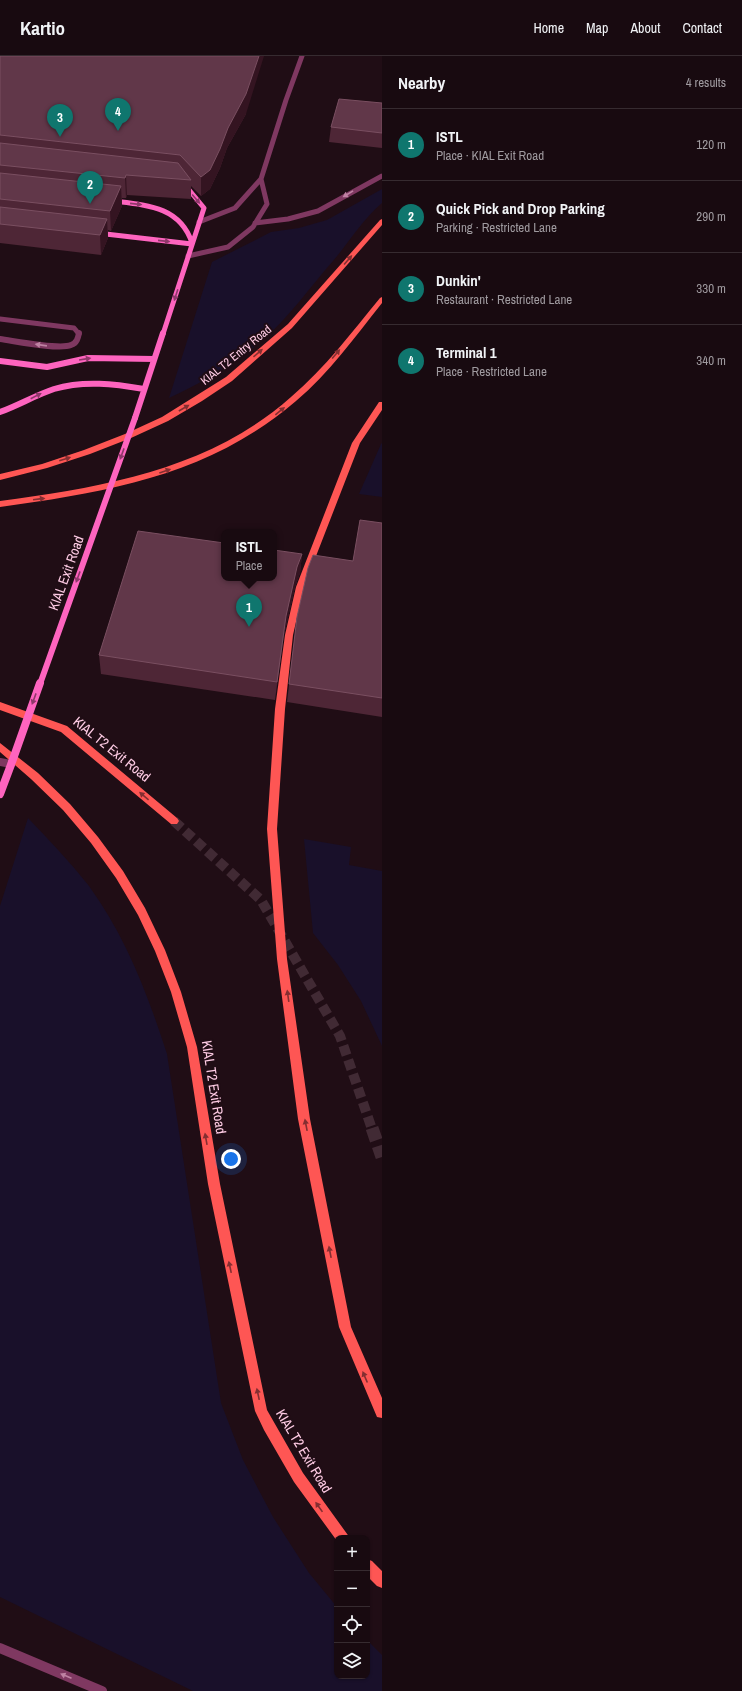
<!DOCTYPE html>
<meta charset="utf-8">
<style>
body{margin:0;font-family:"Archivo Narrow",sans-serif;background:#25181e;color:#f1f3f6}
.controls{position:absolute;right:12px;bottom:12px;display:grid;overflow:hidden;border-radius:8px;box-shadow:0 1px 3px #0004}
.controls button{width:36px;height:36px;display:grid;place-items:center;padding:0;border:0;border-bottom:1px solid #362b30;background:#180a10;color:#f1f3f6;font:20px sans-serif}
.you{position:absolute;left:231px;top:1103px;width:14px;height:14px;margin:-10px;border:3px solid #fff;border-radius:50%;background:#1a73e8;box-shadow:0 0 0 6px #1a73e833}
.badge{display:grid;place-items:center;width:26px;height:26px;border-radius:50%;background:#0f766e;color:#fff;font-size:13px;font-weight:700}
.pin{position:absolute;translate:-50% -33px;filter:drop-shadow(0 1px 2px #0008)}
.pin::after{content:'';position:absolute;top:21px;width:14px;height:12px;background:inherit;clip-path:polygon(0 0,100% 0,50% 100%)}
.popup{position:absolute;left:221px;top:473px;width:56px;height:52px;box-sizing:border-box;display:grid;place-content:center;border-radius:8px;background:#180a10;filter:drop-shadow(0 1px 3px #0005);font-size:13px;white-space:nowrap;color:#9f9a9f}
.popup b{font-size:15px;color:#f1f3f6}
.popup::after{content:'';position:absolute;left:50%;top:100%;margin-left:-8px;border:8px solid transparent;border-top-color:#180a10}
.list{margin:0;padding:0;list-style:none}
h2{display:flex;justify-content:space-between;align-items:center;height:52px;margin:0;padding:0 16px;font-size:17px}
h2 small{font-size:13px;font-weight:400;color:#9f9a9f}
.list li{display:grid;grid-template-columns:26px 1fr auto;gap:12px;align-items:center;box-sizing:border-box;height:72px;padding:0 16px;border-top:1px solid #362b30}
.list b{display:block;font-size:15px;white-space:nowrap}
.list p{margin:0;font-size:13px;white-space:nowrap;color:#9f9a9f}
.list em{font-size:13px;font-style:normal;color:#9f9a9f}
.icon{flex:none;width:22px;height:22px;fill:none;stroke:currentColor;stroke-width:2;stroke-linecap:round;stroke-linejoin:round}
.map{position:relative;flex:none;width:382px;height:1635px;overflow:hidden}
header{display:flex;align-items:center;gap:24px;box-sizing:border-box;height:56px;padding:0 20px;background:#180a10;border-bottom:1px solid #362b30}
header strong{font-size:19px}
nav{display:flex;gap:22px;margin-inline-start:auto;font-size:14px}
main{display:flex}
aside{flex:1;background:#180a10}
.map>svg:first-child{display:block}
</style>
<header>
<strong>Kartio</strong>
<nav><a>Home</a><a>Map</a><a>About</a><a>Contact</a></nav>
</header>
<main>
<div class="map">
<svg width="382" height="1635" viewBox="0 0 382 1635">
<rect width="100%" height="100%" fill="#200d15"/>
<!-- green -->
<path fill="#19102a" d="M382 133V147C363 163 349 186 333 205 310 231 290 260 264 283 236 308 203 326 169 342L212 206 271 176 299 172 327 164Z
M382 387V441L359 438 381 388Z
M28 762C49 784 70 806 89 830 126 881 148 939 167 998L221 1347 243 1404 273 1461 309 1517 337 1551V1620H367V1584L382 1599V1635H193L0 1541V850Z
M304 783 351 791 349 809 382 815V990L361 945 338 909 313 877Z"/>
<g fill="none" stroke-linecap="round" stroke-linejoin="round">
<!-- primary-tunnel-far1 -->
<path stroke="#412a34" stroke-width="10" stroke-dasharray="10 5" stroke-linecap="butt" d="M174 765 261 844 340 980 372 1073"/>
<!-- primary-tunnel -->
<path stroke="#412a34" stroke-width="13" stroke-dasharray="13 6" stroke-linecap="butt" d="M372 1072 382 1101"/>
<!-- lane-far3 -->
<path stroke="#7f3861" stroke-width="5" d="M199 166 235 152 261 123 286 44 302 0
M255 167 288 163 318 155 382 120
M188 200 228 191 253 171 267 148 261 123
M0 263 74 272 79 278"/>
<!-- lane-far2 -->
<path stroke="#7f3861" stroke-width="6" d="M0 283C15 285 59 294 71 289 77 287 78 282 79 277"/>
<!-- lane-far1 -->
<path stroke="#7f3861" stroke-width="8" d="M0 706 11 708"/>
<!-- lane -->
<path stroke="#7f3861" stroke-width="10" d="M0 1592 102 1635"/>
<!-- secondary-far2 -->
<path stroke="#fe64bf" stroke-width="5" d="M112 145C146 149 180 150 192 187
M97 177 192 188
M163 278 204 152 185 129"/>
<!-- secondary-far1 -->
<path stroke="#fe64bf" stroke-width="6" d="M0 305 47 311 88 302 154 303
M0 356C19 349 36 339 54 333 84 324 115 328 144 333
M135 362 163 277"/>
<!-- secondary -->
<path stroke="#fe64bf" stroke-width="8" d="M0 738 12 706"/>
<!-- primary -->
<path fill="#fe5654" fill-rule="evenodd" d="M382 163V169L292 272 232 325 202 345 168 365 131 382 90 398 47 412 0 424V418L42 408 84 394 125 378 162 361 226 321 288 268 380 164Z
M382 241V247C355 281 329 317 296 345 210 419 109 436 0 451V445C104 431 210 413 291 341 325 312 352 276 380 242Z
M379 346H382V354L360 387 304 531 293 579 285 653 277 773 287 903 310 1063 351 1271 382 1342V1362L377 1361 339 1271 298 1063 277 903 267 773 275 653 285 579 296 531 352 387Z
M0 646 67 670 177 762 179 765 177 768H171L61 676 0 654Z
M0 687 38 717 70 748 98 781 123 815 145 852 165 894 181 936 197 991 220 1128 267 1354 303 1417 350 1482H337V1485L294 1426 264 1374 255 1355 208 1128 187 991 171 936 155 895 138 859 116 822 91 787 63 754 31 723 0 696Z
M367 1503 372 1505 382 1515V1532L377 1530 367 1520Z"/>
<!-- secondary-bridge-far1 -->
<path stroke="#fe64bf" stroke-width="6" d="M40 628 135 362"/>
<!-- secondary-bridge -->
<path stroke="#fe64bf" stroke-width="8" d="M12 706 40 627"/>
</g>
<!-- wall -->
<path fill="#4e2636" d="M0 0 246 58 227 92 220 112 210 133 201 140 191 130V143L127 139 126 142H122V150L111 175 108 174V182L101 199 0 187Z
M382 47V92L329 86 331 71Z
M382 467V661L287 646 297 561 353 505Z
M302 498 300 517 295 531 284 579 275 644 101 618 99 599Z"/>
<!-- shaded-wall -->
<path fill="#341421" d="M259 0H264L246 58 227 92 220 112 210 133 201 140V121L228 72Z
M126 119 127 139 126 142 125 122Z
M121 130 122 150 111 175 110 155Z
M107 163 108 182 101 199 100 179Z
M302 498 300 517 295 531 284 579 275 644 286 560 297 511Z"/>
<!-- building -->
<path fill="#613749" stroke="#7a4f61" d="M0 0H259L246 38 228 72 220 93 210 114 201 121 180 99 0 79Z
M339 43 382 47V77L331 71Z
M0 87 178 107 191 124 126 119 125 122 0 109Z
M0 117 121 130 110 155 0 143Z
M0 151 107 163 100 179 0 168Z
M360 464 382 467V642L289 628 297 561 308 512 313 499 353 505Z
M138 475 224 487V522H274V494L302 498 297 511 286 560 277 626 99 599Z"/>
<!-- one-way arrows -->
<defs><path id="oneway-solid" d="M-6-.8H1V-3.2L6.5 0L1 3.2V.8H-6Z"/></defs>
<g fill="#bf82a3">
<use href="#oneway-solid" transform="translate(348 138) rotate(149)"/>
<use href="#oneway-solid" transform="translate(41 289) rotate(-172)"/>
<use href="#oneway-solid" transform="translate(66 1620) rotate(-157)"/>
</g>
<g fill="#8f386a">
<use href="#oneway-solid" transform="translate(196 143) rotate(50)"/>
<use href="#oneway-solid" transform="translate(136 148) rotate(6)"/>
<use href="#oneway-solid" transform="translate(164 185) rotate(6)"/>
<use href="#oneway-solid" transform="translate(176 239) rotate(108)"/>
<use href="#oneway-solid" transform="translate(85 303) rotate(-9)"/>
<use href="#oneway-solid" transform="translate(36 340) rotate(-27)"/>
<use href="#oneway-solid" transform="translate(122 398) rotate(110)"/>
<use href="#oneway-solid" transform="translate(78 521) rotate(110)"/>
<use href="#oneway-solid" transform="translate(34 643) rotate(110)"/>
</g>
<g fill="#842e31">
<use href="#oneway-solid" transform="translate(348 204) rotate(-49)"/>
<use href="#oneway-solid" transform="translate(258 297) rotate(-41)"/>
<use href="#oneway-solid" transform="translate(336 298) rotate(-50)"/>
<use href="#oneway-solid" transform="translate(184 352) rotate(-30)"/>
<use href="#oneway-solid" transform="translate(280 355) rotate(-39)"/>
<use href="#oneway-solid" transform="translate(65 403) rotate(-18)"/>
<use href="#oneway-solid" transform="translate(165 415) rotate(-19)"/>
<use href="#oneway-solid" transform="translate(39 443) rotate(-7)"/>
<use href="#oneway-solid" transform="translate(144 740) rotate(-140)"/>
<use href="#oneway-solid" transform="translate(288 940) rotate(-98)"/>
<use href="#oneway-solid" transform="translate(306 1069) rotate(-101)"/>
<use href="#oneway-solid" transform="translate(206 1083) rotate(-100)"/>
<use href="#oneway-solid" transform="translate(330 1196) rotate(-101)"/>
<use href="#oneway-solid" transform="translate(230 1211) rotate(-102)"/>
<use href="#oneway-solid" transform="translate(365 1321) rotate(-113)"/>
<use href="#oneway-solid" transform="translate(258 1338) rotate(-102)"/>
<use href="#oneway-solid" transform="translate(319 1451) rotate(-125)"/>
</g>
<g text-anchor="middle" stroke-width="4" stroke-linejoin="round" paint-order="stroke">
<!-- far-street labels -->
<g font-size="12" fill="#ffcce5" stroke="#200d15">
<text transform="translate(236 299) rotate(-39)" y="4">KIAL T2 Entry Road</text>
</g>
<!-- street labels -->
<g font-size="14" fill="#ffcce5" stroke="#200d15">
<text transform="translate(66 517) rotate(-70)" y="5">KIAL Exit Road</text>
<text transform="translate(112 693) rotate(39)" y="5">KIAL T2 Exit Road</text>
<text transform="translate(214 1031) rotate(81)" y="5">KIAL T2 Exit Road</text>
<text transform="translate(304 1395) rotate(59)" y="5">KIAL T2 Exit Road</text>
</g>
</g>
</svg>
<div class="controls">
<button>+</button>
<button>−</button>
<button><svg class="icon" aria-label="locate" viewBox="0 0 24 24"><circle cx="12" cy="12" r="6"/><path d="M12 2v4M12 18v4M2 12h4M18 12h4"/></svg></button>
<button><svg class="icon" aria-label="layers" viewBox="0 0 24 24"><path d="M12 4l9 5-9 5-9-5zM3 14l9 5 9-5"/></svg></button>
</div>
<div class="you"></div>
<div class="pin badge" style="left:249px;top:571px">1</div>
<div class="popup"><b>ISTL</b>Place</div>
<div class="pin badge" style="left:90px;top:148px">2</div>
<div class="pin badge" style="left:60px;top:81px">3</div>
<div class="pin badge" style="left:118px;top:75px">4</div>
</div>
<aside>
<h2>Nearby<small>4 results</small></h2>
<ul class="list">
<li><span class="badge">1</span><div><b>ISTL</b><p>Place · KIAL Exit Road</p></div><em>120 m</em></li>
<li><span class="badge">2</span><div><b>Quick Pick and Drop Parking</b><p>Parking · Restricted Lane</p></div><em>290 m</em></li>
<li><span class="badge">3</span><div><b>Dunkin'</b><p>Restaurant · Restricted Lane</p></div><em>330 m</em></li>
<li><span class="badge">4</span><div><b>Terminal 1</b><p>Place · Restricted Lane</p></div><em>340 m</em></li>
</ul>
</aside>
</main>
